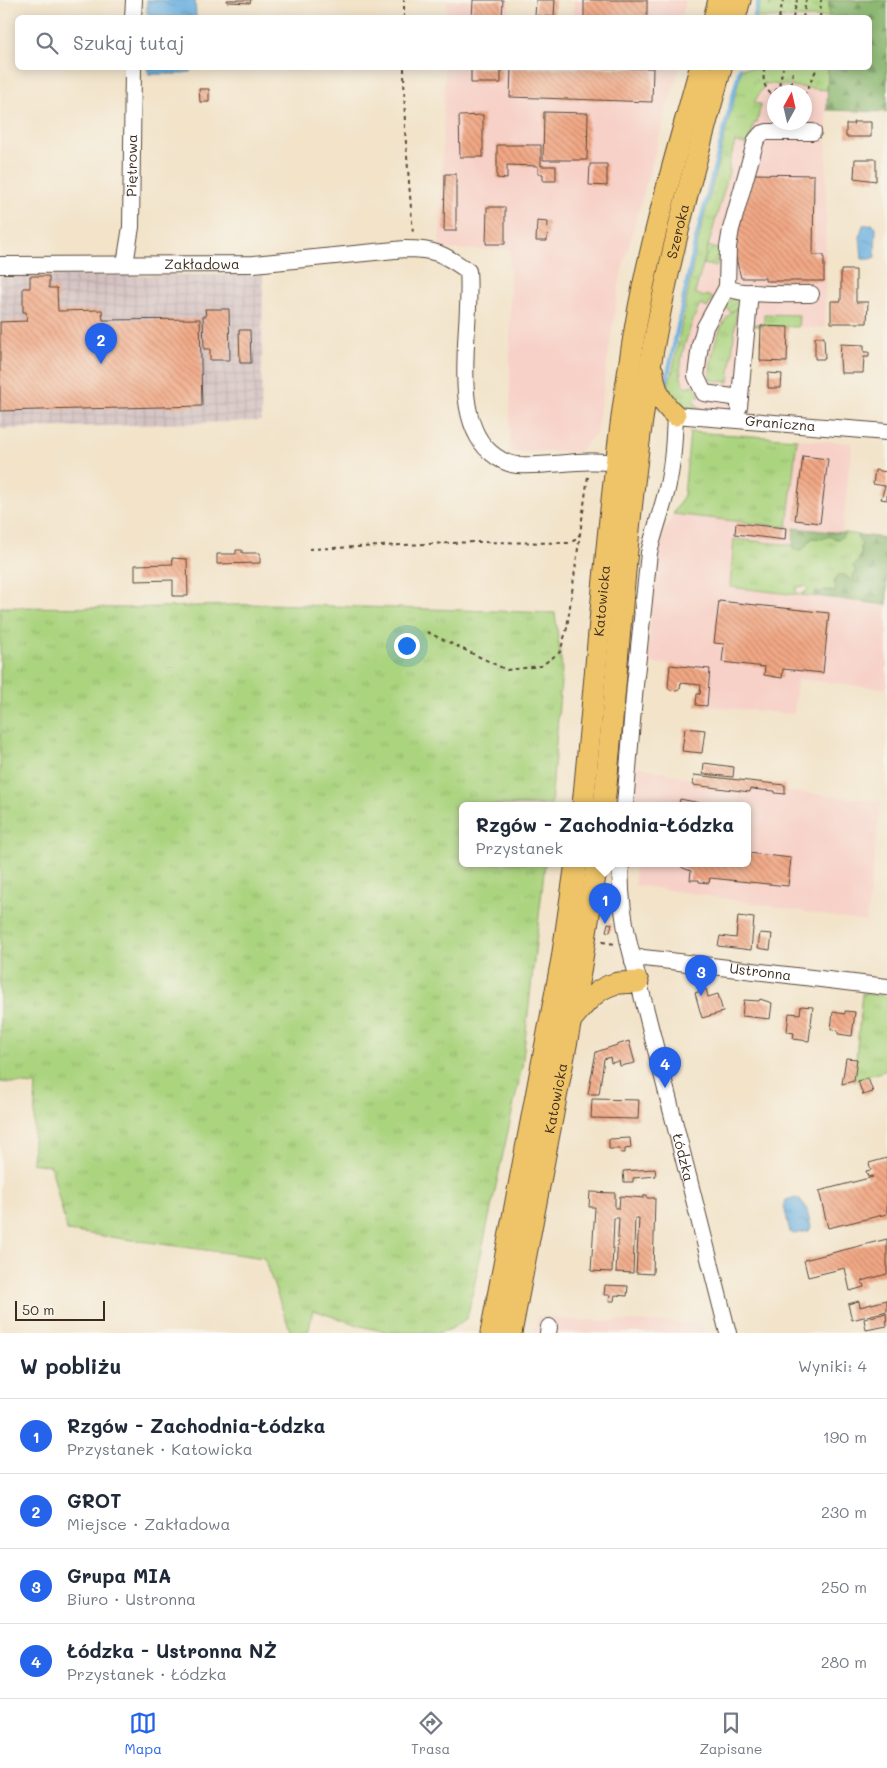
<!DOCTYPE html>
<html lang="pl">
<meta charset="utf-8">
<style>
body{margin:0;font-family:Mali,sans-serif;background:#f2f2f3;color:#1f2937}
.compass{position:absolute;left:767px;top:85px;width:45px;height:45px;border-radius:50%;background:#fff;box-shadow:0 2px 12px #0003;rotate:8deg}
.scale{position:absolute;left:15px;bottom:12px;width:90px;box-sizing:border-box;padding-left:5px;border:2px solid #3b2a1e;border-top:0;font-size:14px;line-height:18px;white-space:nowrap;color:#3b2a1e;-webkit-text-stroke:4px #f7f3e8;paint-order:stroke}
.you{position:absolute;left:406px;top:645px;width:18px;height:18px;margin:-12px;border:4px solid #fff;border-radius:50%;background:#1a73e8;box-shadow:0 0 0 8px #1a73e833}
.badge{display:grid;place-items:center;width:32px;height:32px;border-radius:50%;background:#2563eb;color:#fff;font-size:16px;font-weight:700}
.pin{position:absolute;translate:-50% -41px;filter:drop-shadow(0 1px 2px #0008)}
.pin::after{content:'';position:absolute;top:26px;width:18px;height:15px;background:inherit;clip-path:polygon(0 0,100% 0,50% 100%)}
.popup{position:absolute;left:459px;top:802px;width:292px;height:65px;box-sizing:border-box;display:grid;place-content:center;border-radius:8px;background:#fff;filter:drop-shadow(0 1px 4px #0005);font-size:16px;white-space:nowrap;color:#747a83}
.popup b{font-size:19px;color:#1f2937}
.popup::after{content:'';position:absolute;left:50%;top:100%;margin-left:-10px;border:10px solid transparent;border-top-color:#fff}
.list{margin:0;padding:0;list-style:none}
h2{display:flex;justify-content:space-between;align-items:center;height:65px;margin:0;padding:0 20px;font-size:21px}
h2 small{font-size:16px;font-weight:400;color:#747a83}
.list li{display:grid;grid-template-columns:32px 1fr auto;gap:15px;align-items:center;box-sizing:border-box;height:75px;padding:0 20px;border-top:1px solid #e0e1e3}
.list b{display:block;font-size:19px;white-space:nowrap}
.list p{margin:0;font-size:16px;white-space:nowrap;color:#747a83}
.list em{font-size:16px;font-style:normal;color:#747a83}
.icon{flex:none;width:28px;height:28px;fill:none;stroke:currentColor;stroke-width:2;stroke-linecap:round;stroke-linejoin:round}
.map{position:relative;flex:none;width:887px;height:1333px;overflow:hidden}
.search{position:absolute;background:#fff;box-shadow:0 2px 12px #0003;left:15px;right:15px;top:15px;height:55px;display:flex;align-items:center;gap:12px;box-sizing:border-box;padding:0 18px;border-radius:8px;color:#747a83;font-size:19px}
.sheet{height:365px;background:#fff}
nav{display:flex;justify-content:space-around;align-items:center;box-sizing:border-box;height:70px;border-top:1px solid #e0e1e3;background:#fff;font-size:14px;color:#747a83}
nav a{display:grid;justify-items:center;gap:2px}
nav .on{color:#2563eb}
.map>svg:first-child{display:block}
</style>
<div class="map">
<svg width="887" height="1333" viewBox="0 0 887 1333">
<defs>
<pattern id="industrial-grid" width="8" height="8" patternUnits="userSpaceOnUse" patternTransform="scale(1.25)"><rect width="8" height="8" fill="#d2bfc0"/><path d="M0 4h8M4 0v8" fill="none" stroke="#b5a4a5"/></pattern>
<pattern id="grass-tufts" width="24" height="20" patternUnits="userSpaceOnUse" patternTransform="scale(1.25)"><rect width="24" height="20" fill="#abd47f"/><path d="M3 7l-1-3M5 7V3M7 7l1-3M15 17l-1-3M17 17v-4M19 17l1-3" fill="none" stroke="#94b66d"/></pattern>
<pattern id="forest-firs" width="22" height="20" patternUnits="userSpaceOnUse" patternTransform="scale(1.25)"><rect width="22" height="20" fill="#88b66e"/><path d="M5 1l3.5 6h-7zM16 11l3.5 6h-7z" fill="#70945a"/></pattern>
<pattern id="garden-furrows" width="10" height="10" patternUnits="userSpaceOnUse" patternTransform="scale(1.25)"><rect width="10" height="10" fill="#abd47f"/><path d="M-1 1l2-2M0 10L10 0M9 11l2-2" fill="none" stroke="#94b66d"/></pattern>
<pattern id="water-ripples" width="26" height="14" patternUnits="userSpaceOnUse" patternTransform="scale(1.25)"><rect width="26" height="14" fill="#6ab1e1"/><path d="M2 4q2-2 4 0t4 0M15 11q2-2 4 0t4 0" fill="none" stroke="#5890b6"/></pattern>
<pattern id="building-back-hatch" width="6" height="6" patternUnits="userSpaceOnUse" patternTransform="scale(1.25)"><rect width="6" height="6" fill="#f2a885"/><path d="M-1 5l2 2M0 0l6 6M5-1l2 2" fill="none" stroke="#c5896c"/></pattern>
</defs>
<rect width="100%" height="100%" fill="#f7f3e8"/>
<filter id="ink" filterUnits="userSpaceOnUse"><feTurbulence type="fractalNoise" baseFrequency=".02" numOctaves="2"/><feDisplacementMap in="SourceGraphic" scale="10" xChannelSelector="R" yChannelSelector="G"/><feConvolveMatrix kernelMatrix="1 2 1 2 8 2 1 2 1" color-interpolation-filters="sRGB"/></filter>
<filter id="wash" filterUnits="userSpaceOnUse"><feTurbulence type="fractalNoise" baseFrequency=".0096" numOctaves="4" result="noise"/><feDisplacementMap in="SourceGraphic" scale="20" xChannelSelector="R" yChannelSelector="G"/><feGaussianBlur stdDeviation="1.12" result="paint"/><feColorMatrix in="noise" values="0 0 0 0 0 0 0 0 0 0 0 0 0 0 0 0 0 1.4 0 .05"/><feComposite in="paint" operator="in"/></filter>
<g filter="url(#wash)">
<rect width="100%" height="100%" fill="#f2e3c9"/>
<!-- built -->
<path fill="#f7d1c8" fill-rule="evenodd" d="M447 0H509V17L446 18Z
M574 0H686L682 17 574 18Z
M445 68H680L669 102 621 274 596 434 577 452H510V249L439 250Z
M752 81 827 90 825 328 754 326 751 417 684 412 678 379 688 309 708 232ZM774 92H804V122H774Z
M797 439 852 443 842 533 794 528 787 593 887 605V689L797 679 794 714 706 706 710 669 646 662 655 579 663 533 673 514 787 527Z
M637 766 708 783 881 801 866 922 729 899 635 885 634 863H748V805H635Z
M538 1316 571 1320 702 1323 704 1333H534Z"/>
<!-- industrial -->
<path fill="url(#industrial-grid)" d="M263 275 261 421 0 429V276Z"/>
<!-- grass -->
<path fill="url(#grass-tufts)" stroke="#737f4e" d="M761 0H770V8L772 0H829V17L756 18Z
M742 68H828L827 90 763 83 766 84 760 92 754 103 761 104 757 123H754L748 145 735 142 729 164V172L695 293 704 297 706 295 713 298 707 308 700 304 699 306C691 325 672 369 685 387L693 385 700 395 693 400 702 411 673 406 668 383 672 374 696 250Z
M737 308 729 382 710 380C709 360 718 319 737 308Z
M764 314 799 315 798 327 754 326V324H764Z
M690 432 797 439 787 527 673 514 684 495Z
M845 533 858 535V539L863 545 854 580 853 582C847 577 846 574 838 575L836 590 834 592 826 590 820 592 816 591 815 596 817 597 800 595 808 590 806 586 796 587V591L799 595 730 587 734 539 792 545 793 549 796 550H802L812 538 829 536 837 539Z
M268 604 555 613 562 668 551 805H462V863H545L522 1067 467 1318 451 1329 438 1333H393L364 1327 313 1310 308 1333H291L264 1258 67 1231 51 1166 32 1163 36 1085 0 1082V607L125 608Z
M862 993 887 996V1070L854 1081Z"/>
<!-- forest -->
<path fill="url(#forest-firs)" stroke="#627046" d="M829 0H887V112L827 110 828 68H870V18L829 17Z
M794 528 842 533H845L841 538 837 539 829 536 822 539 812 538 802 550H796L793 549Z
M858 535 887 538V605L815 596 814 594 816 591 820 592 826 590 834 592 836 590 834 582 838 575C846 574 846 577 853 582L854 580 853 576 856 572 853 566 859 561V557L862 553 860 547 863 545 858 539Z"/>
<!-- garden -->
<path fill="url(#garden-furrows)" stroke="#737f4e" d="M708 246 721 250 716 267 703 264Z
M734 297H740L746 309 737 308 730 312 724 306Z"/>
<!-- water -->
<path fill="url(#water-ripples)" stroke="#526e80" d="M147 0H195L196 17H147Z
M147 68H192L190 72 176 74H149Z
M873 224 876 227 875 257 871 259H862L860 235 863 225Z
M793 1198 800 1199 806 1207 811 1227 809 1231 794 1234 790 1232 784 1206 786 1200Z"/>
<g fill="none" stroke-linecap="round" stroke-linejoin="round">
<!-- stream -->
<path stroke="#6ab1e1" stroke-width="4" d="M754 18 759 0
M666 384 695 243 740 68"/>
</g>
<g id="blocks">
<!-- building -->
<path fill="url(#building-back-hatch)" d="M227 0H251L250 3 227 2Z
M473 0H503L502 18H472Z
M536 0H555L554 17 535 16Z
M584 0H647V18H584Z
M471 68H501V83H471Z
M511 68H653L652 102 510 97Z
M199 89H209V102H200Z
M544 112 588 113 587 160H543Z
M483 115V157H460L459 116Z
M853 122H871V137H846V124H854Z
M497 145H541V166H556V181H543V174H538V166L507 165V179L497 178Z
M855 159H876V181L854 178Z
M590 164H607V186L589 185Z
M445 174H456V231H444Z
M754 174 814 175 813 255H824V281H765V278H741L734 250 741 224H739Z
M487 207H505V244H486Z
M537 221 548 222 547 241H536Z
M841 270H856V302H868L867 323H831V301H841Z
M30 276H49V288H57L58 311 102 310 103 320 200 319 202 406 0 411V322L27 321 26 312H23V288H30Z
M205 309H229L230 360H210V349H204L203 316H206Z
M761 326 788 327 787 362 760 361Z
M239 330H250L251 363H240Z
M815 337H824L825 359H815Z
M841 344 864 345V352H869V357H864L863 373H841L840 359Z
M768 373 782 374 781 388H768Z
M803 456 828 459 820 523 795 520Z
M875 470 887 472V500L881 499 885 486 873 484Z
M736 523 786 528 785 540 735 534Z
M236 550H242V553H260V563L217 564V554H236Z
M172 558 187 559 188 596H173V580L135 581V565L173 564Z
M719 601 829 613 823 673 783 669 782 678 764 675 765 667 722 662 724 644 714 643Z
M670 665 710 669 707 706 696 705 697 694H700L701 685 681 683 680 689 677 691 670 690 668 687Z
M685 728 705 730 702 753 682 751Z
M704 763 734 767 733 777 703 774Z
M694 775 785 785V794L775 793V791L750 789V792L693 785Z
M680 799 700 803V805H679Z
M748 853 791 858 788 886 710 878 709 883 699 882V880H690L691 871 683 868 677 863H748Z
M738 916 754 918 751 950 718 946 720 936 736 938Z
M608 923 612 924 610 932 606 931Z
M760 933 772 934 770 950 758 948Z
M706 989 708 997 718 994 723 1012 702 1018 695 993Z
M760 999 772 1003 770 1019 742 1016 744 1000 759 1001Z
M801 1006 813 1007 809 1041 793 1039 794 1033 787 1032 789 1013 800 1014Z
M845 1011 855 1012 852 1036 838 1034V1030L831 1029 833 1012 845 1014Z
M629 1041 635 1063 620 1066 619 1061 611 1063 610 1057 604 1059 599 1094H588L596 1052Z
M846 1058 857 1059 854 1081 842 1084Z
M868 1078 873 1092 863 1095 858 1081Z
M592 1099 639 1100 638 1119 591 1118Z
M630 1138 631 1148 625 1149V1153H621L620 1149H609V1139Z
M887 1158V1214L828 1228 819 1191 873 1177 872 1176 868 1177 866 1171 871 1170 869 1163Z
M655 1169 656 1176 633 1178V1182H624L623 1171Z
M590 1192 615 1193V1208H619L620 1196 644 1198V1195H647V1198H655L653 1274 636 1273 639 1218H635L633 1273 616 1272 619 1218H614L612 1272 591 1271 595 1207H589Z
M887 1239V1274L862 1281 864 1287 850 1291 845 1268 808 1277 804 1260Z
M605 1285 628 1286 627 1296 615 1295 614 1301H609L610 1295H604Z
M887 1300V1311L852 1320 848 1304 859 1301 860 1307Z
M886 1313 887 1326 866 1330 864 1319Z"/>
</g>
</g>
<g filter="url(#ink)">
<use href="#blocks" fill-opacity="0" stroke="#564638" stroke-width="1"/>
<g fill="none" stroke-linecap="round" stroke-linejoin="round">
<defs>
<g id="minor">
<path d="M133 18 134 0"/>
<path id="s1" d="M125 264 131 227 133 68"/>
<path id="s2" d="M0 265 254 264 405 249C435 249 444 254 468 271 473 322 448 415 490 452 498 459 506 464 517 465 550 467 583 458 616 463"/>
<path d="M727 287 705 327 700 345 696 376 704 393 740 398"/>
<path d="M811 294C795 294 739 296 727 287L728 247 731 229 756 140 761 134 767 132H813"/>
<path d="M739 407 750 292"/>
<path id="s3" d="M625 805 635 685 649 553C654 531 662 511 667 489 673 464 674 440 675 415L887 432"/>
<path id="s4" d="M621 863C619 891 623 917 629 944L728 1333"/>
<path id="s5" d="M633 962 643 958 662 960 887 987"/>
<path d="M548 1333 549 1327"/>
</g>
<g id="major">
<path d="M714 18 719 0"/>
<path d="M735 18 740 0"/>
<path d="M653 372C655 391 661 402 675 415"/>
<path id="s6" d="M583 805C599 645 609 483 636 324 651 237 677 153 700 68"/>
<path id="s7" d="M604 805C618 670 625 533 645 399 661 286 691 177 721 68"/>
<path d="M571 1020C583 1006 595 989 614 984 621 982 630 983 638 982"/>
<path d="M491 1333 562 959 576 863"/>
<path id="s8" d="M511 1333 580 972 597 863"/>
</g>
</defs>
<!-- minor casing -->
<use href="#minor" stroke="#564638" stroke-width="18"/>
<!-- major casing -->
<use href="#major" stroke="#564638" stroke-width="23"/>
<!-- path -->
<path stroke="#564638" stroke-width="2" stroke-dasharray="4 4" stroke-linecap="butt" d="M404 18V0
M779 18 783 0
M793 18 797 0
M803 18 806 0
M820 18 821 0
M404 68 405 130 413 234
M764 68C763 81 763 87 773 96L774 94
M775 92 779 86 783 68
M791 92 793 68
M804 96 817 68
M309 549 475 542 569 543 575 540 580 534
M427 632 507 670 541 666 560 652 567 628 588 476
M602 942 615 944"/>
<!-- minor -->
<use href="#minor" stroke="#fff" stroke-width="16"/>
<!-- major -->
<use href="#major" stroke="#efc469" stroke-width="21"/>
</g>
</g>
<g text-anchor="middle" stroke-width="4" stroke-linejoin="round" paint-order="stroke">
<!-- street labels -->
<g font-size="14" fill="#3b2a1e" stroke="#f7f3e8">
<text dy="5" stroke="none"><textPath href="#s1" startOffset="99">Piętrowa</textPath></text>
<text dy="5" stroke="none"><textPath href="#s7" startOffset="579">Szeroka</textPath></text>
<text dy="5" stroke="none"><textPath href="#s2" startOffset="202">Zakładowa</textPath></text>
<text dy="5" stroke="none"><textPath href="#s3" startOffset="500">Graniczna</textPath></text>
<text dy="5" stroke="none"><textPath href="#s6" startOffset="205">Katowicka</textPath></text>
<text dy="5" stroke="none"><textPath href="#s5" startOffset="129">Ustronna</textPath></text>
<text dy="5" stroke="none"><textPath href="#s8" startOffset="239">Katowicka</textPath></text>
<text dy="5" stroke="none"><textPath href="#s4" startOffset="302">Łódzka</textPath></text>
</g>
</g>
</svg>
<svg class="compass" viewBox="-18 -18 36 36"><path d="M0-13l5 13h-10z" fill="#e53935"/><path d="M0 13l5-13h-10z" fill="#747a83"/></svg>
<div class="scale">50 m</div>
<div class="you"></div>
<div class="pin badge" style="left:605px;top:924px">1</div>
<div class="popup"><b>Rzgów - Zachodnia-Łódzka</b>Przystanek</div>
<div class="pin badge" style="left:101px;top:364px">2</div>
<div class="pin badge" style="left:701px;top:996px">3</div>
<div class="pin badge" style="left:665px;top:1088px">4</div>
<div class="search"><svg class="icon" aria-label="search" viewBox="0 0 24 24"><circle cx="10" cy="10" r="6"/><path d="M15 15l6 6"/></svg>Szukaj tutaj</div>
</div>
<section class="sheet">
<h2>W pobliżu<small>Wyniki: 4</small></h2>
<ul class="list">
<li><span class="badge">1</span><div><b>Rzgów - Zachodnia-Łódzka</b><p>Przystanek · Katowicka</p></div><em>190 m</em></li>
<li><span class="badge">2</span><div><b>GROT</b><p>Miejsce · Zakładowa</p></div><em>230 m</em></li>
<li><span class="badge">3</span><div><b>Grupa MIA</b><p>Biuro · Ustronna</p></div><em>250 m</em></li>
<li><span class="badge">4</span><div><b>Łódzka - Ustronna NŻ</b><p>Przystanek · Łódzka</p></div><em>280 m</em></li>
</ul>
</section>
<nav>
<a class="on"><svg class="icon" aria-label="map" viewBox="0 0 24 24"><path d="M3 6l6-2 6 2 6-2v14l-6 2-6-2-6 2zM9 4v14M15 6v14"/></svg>Mapa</a>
<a><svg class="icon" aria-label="directions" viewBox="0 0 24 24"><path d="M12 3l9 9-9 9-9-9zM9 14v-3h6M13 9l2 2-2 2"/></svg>Trasa</a>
<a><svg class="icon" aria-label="saved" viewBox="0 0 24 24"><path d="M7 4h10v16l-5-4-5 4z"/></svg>Zapisane</a>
</nav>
